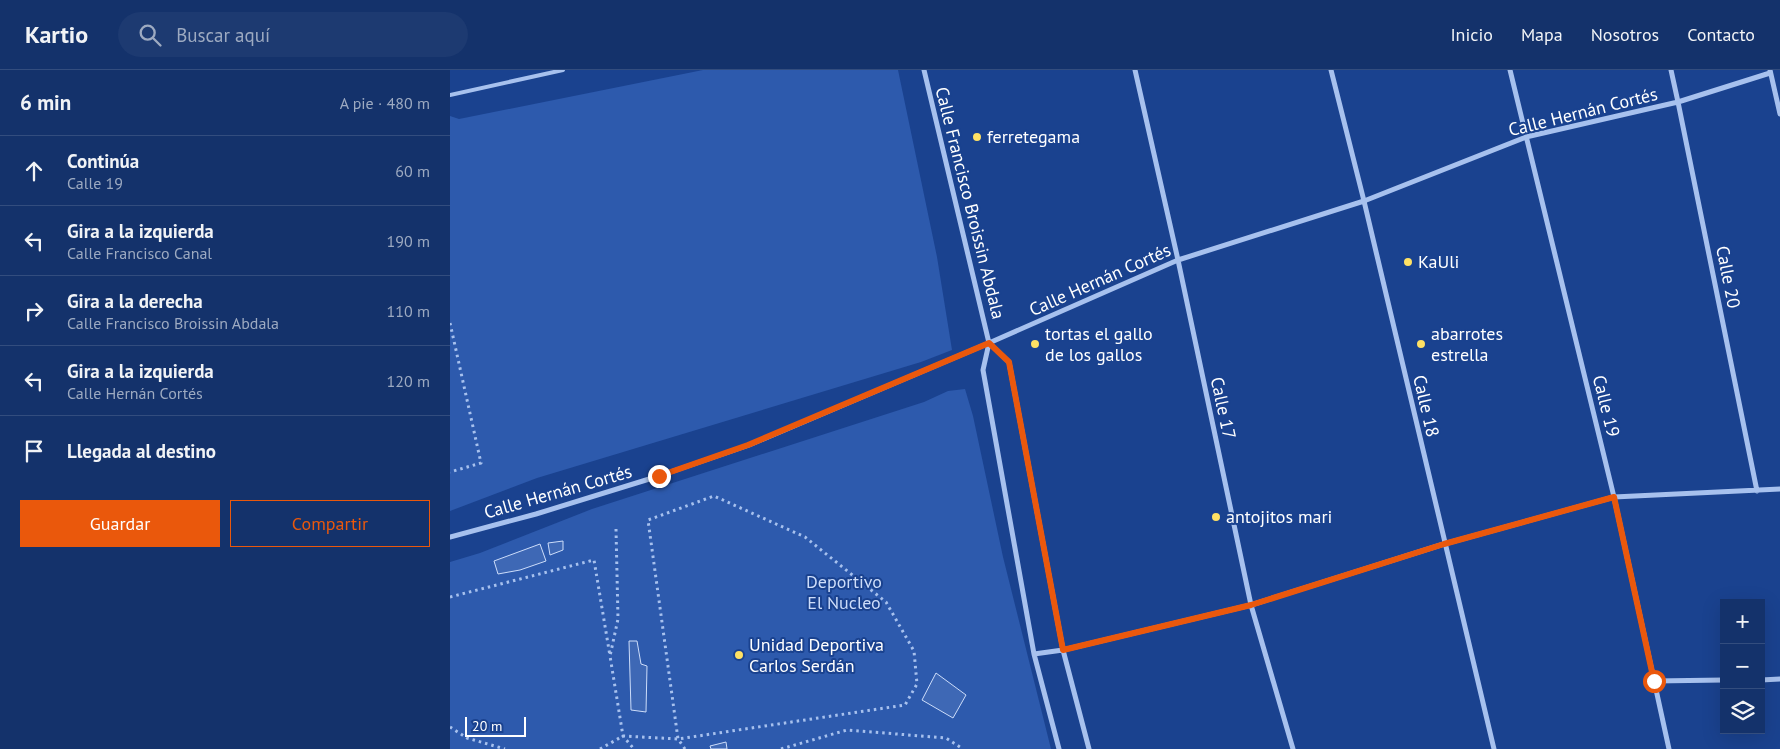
<!DOCTYPE html>
<html lang="es">
<meta charset="utf-8">
<style>
body{margin:0;font-family:"PT Sans",sans-serif;background:#1d3a71;color:#f1f3f6}
.controls{position:absolute;right:15px;bottom:15px;display:grid;overflow:hidden;border-radius:0px;box-shadow:0 5px 20px #0002}
.controls button{width:45px;height:45px;display:grid;place-items:center;padding:0;border:0;border-bottom:1px solid #334d7e;background:#14326b;color:#f1f3f6;font:25px sans-serif}
.scale{position:absolute;left:15px;bottom:12px;width:61px;box-sizing:border-box;padding-left:5px;border:2px solid #fff;border-top:0;font-size:14px;line-height:18px;white-space:nowrap;color:#fff;-webkit-text-stroke:4px #1a428f;paint-order:stroke}
.stop{position:absolute;width:15px;height:15px;margin:-11px;border:4px solid #ea580c;border-radius:50%;background:#fff}
.stop.end{background:#ea580c;border-color:#fff;box-shadow:0 1px 5px #0008}
.list{margin:0;padding:0;list-style:none}
h2{display:flex;justify-content:space-between;align-items:center;height:65px;margin:0;padding:0 20px;font-size:21px}
h2 small{font-size:16px;font-weight:400;color:#9daac1}
.list li{display:grid;grid-template-columns:32px 1fr auto;gap:15px;align-items:center;box-sizing:border-box;height:70px;padding:0 20px;border-top:1px solid #334d7e}
.list b{display:block;font-size:19px;white-space:nowrap}
.list p{margin:0;font-size:16px;white-space:nowrap;color:#9daac1}
.list em{font-size:16px;font-style:normal;color:#9daac1}
.actions{display:flex;gap:10px;padding:15px 20px}
.actions a{flex:1;padding:11px 0;border:1px solid #ea580c;border-radius:0px;text-align:center;font-size:18px;color:#ea580c}
.actions .main{background:#ea580c;color:#fff}
.icon{flex:none;width:28px;height:28px;fill:none;stroke:currentColor;stroke-width:2;stroke-linecap:round;stroke-linejoin:round}
.map{position:relative;flex:none;width:1330px;height:679px;overflow:hidden}
header{display:flex;align-items:center;gap:30px;box-sizing:border-box;height:70px;padding:0 25px;background:#14326b;border-bottom:1px solid #334d7e}
header strong{font-size:24px}
nav{display:flex;gap:28px;margin-inline-start:auto;font-size:18px}
.search{width:350px;height:45px;background:#1d3a71;display:flex;align-items:center;gap:12px;box-sizing:border-box;padding:0 18px;border-radius:28px;color:#9daac1;font-size:19px}
main{display:flex}
aside{flex:1;background:#14326b}
.map>svg:first-child{display:block}
</style>
<header>
<strong>Kartio</strong>
<div class="search"><svg class="icon" aria-label="search" viewBox="0 0 24 24"><circle cx="10" cy="10" r="6"/><path d="M15 15l6 6"/></svg>Buscar aquí</div>
<nav><a>Inicio</a><a>Mapa</a><a>Nosotros</a><a>Contacto</a></nav>
</header>
<main>
<aside>
<h2>6 min<small>A pie · 480 m</small></h2>
<ul class="list">
<li><svg class="icon" aria-label="ahead" viewBox="0 0 24 24"><path d="M12 20V5M6 11l6-6 6 6"/></svg><div><b>Continúa</b><p>Calle 19</p></div><em>60 m</em></li>
<li><svg class="icon" aria-label="left" viewBox="0 0 24 24"><path d="M17 20v-9H6M10 6l-5 5 5 5"/></svg><div><b>Gira a la izquierda</b><p>Calle Francisco Canal</p></div><em>190 m</em></li>
<li><svg class="icon" aria-label="right" viewBox="0 0 24 24"><path d="M7 20v-9h11M14 6l5 5-5 5"/></svg><div><b>Gira a la derecha</b><p>Calle Francisco Broissin Abdala</p></div><em>110 m</em></li>
<li><svg class="icon" aria-label="left" viewBox="0 0 24 24"><path d="M17 20v-9H6M10 6l-5 5 5 5"/></svg><div><b>Gira a la izquierda</b><p>Calle Hernán Cortés</p></div><em>120 m</em></li>
<li><svg class="icon" aria-label="arrive" viewBox="0 0 24 24"><path d="M6 21V4h12l-3 4 3 4H6"/></svg><div><b>Llegada al destino</b></div></li>
</ul>
<div class="actions"><a class="main">Guardar</a><a>Compartir</a></div>
</aside>
<div class="map">
<svg width="1330" height="679" viewBox="0 0 1330 679">
<rect width="100%" height="100%" fill="#1a428f"/>
<!-- green -->
<path fill="#2d5aad" d="M253 0H448L487 187 502 280 471 292 87 408 0 441V46L9 49Z
M515 319 523 346 553 487 601 679H0V492L30 483 142 439 474 332 498 321Z"/>
<!-- building -->
<path fill="#3e68b5" stroke="#cdddfa" d="M113 471V480L100 485 98 473Z
M90 474 96 491 70 500 48 504 44 491Z
M179 571H187L191 594 197 596 196 642 181 640Z
M486 603 516 625 503 648 472 630Z
M276 672 277 679H261L260 676Z"/>
<g fill="none" stroke-linecap="round" stroke-linejoin="round">
<!-- path -->
<path stroke="#a7c1ee" stroke-width="3" stroke-dasharray="2.5 4" stroke-linecap="butt" d="M0 253 31 393 0 402
M166 459 168 549 160 586 173 666 184 679
M0 527 144 490 160 586
M0 657 17 668 55 679
M150 679 173 666 228 669 455 635 467 614 464 581 436 532 355 467 264 426 198 450 228 669 235 679
M331 679 397 660 496 668 513 679"/>
<!-- service -->
<path stroke="#a7c1ee" stroke-width="4" d="M0 25 113 0"/>
<!-- minor -->
<path stroke="#a7c1ee" stroke-width="5" d="M474 0 539 273 533 300 584 584 609 679
M685 0 728 190 801 535 843 679
M881 0 914 131 1044 679
M1060 0 1164 427 1219 679
M1221 0 1228 32 1307 421
M1320 0 1330 44
M539 273 559 292 613 580 639 679
M0 467 86 444 209 406 299 375 539 273 728 190 914 131 1076 67 1228 32 1320 3
M584 584 613 580 801 535 994 474 1164 427 1330 419
M1311 610 1330 609
M1204 611 1274 610"/>
</g>
<g fill="none" stroke-linecap="round" stroke-linejoin="round">
<!-- route -->
<path stroke="#ea580c" stroke-width="6" d="M209 406 298 375 539 273 559 292 613 580 801 535 994 474 1164 427 1204 611"/>
</g>
<!-- markers -->
<g fill="#ffe164" stroke="#1a428f" stroke-width="2">
<circle cx="527" cy="67" r="5"/>
<circle cx="958" cy="192" r="5"/>
<circle cx="585" cy="274" r="5"/>
<circle cx="971" cy="274" r="5"/>
<circle cx="766" cy="447" r="5"/>
<circle cx="289" cy="585" r="5"/>
</g>
<g text-anchor="middle" stroke-width="4" stroke-linejoin="round" paint-order="stroke">
<!-- street labels -->
<g font-size="18" fill="#fff" stroke="#1a428f">
<text transform="translate(1133 42) rotate(-14)" y="6">Calle Hernán Cortés</text>
<text transform="translate(520 133) rotate(76)" y="6">Calle Francisco Broissin Abdala</text>
<text transform="translate(1278 207) rotate(79)" y="6">Calle 20</text>
<text transform="translate(650 210) rotate(-24)" y="6">Calle Hernán Cortés</text>
<text transform="translate(976 336) rotate(77)" y="6">Calle 18</text>
<text transform="translate(1156 336) rotate(76)" y="6">Calle 19</text>
<text transform="translate(773 338) rotate(78)" y="6">Calle 17</text>
<text transform="translate(108 422) rotate(-16)" y="6">Calle Hernán Cortés</text>
</g>
<!-- poi labels -->
<g font-size="18" fill="#fff" stroke="#1a428f" text-anchor="start">
<text x="537" y="73">ferretegama</text>
<text x="968" y="198">KaUli</text>
<text x="595" y="270">tortas el gallo<tspan x="595" dy="21">de los gallos</tspan></text>
<text x="981" y="270">abarrotes<tspan x="981" dy="21">estrella</tspan></text>
<text x="776" y="453">antojitos mari</text>
<text x="299" y="581">Unidad Deportiva<tspan x="299" dy="21">Carlos Serdán</tspan></text>
</g>
<!-- park labels -->
<g font-size="18" fill="#cdddfa" stroke="#1a428f">
<text x="394" y="518">Deportivo<tspan x="394" dy="21">El Nucleo</tspan></text>
</g>
</g>
</svg>
<div class="controls">
<button>+</button>
<button>−</button>
<button><svg class="icon" aria-label="layers" viewBox="0 0 24 24"><path d="M12 4l9 5-9 5-9-5zM3 14l9 5 9-5"/></svg></button>
</div>
<div class="scale">20 m</div>
<div class="stop" style="left:1204px;top:611px"></div>
<div class="stop end" style="left:209px;top:406px"></div>
</div>
</main>
